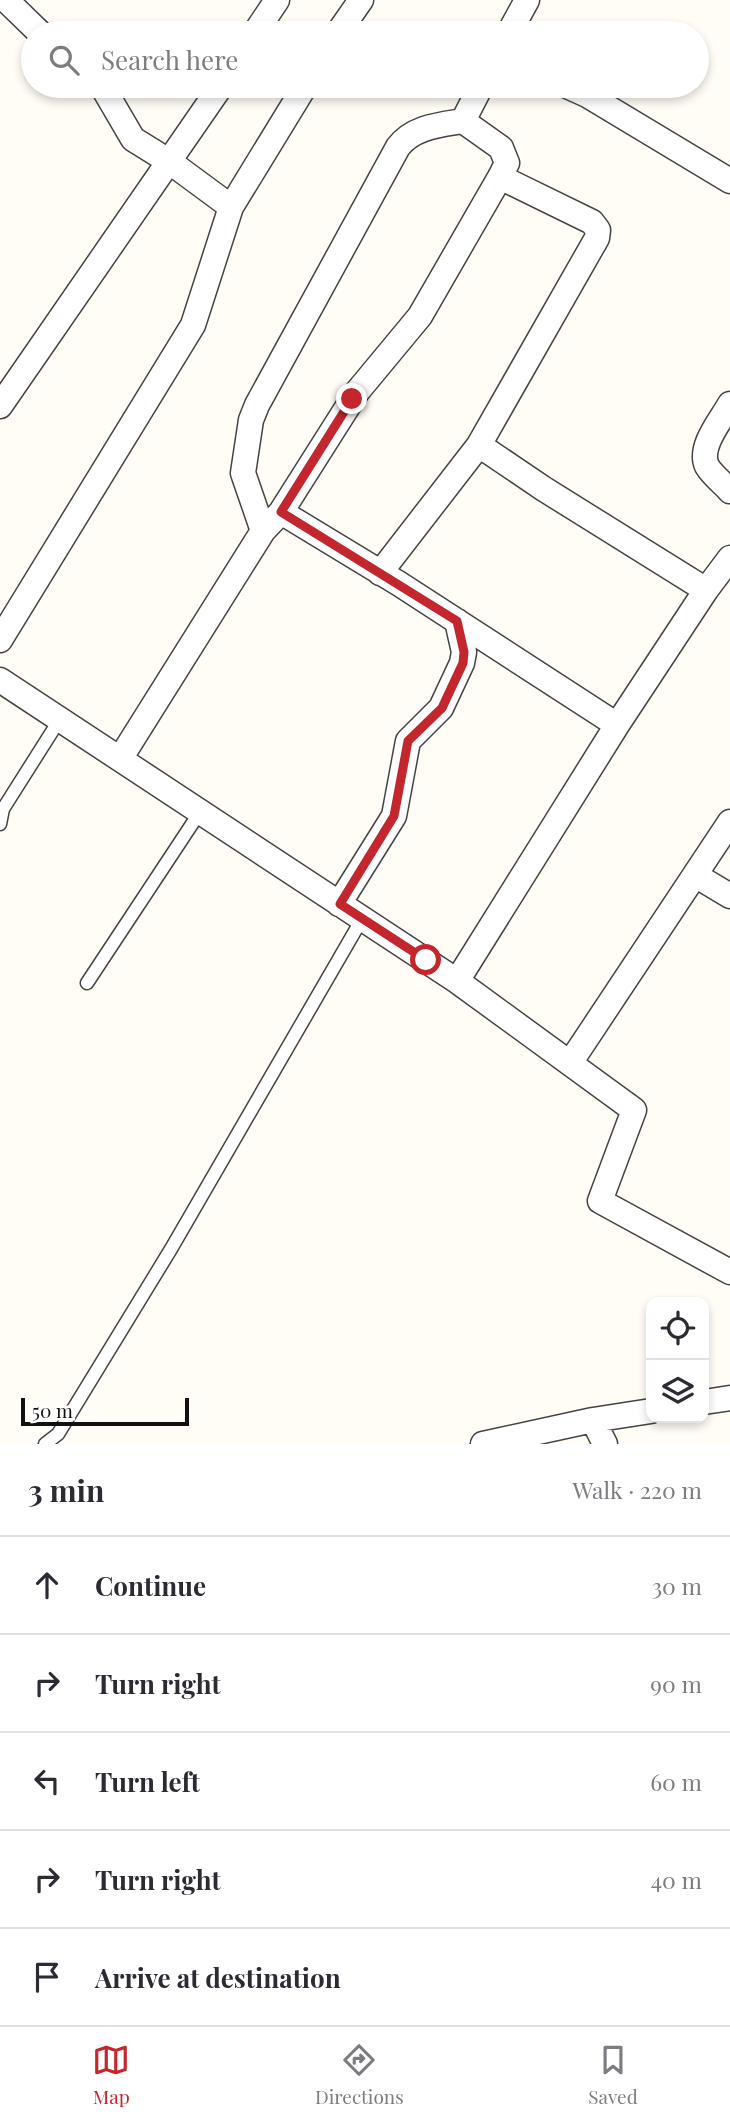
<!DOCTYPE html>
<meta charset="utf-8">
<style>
body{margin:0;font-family:"Playfair Display",serif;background:#f7f7f7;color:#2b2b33}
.controls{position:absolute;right:21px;bottom:21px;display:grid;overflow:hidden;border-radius:14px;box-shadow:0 4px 10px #0003}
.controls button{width:63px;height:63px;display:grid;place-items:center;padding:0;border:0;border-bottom:2px solid #e1e1e2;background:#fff;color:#2b2b33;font:35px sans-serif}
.scale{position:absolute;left:21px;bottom:18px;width:168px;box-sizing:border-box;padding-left:7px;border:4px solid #111;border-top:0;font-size:19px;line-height:24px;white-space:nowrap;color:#111;-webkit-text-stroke:5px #fff;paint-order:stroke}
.stop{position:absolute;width:21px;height:21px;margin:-16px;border:5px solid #c4262e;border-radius:50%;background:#fff}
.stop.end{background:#c4262e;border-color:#fff;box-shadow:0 2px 7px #0008}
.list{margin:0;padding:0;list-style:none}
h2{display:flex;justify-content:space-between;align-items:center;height:91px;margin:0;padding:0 28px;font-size:30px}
h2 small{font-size:23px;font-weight:400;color:#7c7c81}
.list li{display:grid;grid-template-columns:46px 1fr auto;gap:21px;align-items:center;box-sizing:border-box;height:98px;padding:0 28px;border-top:2px solid #e1e1e2}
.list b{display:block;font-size:26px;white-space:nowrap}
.list em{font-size:23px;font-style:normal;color:#7c7c81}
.icon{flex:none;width:38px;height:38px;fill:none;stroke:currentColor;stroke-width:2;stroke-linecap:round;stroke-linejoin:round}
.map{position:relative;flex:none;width:730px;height:1444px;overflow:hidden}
.search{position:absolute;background:#fff;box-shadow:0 4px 10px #0003;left:21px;right:21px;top:21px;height:77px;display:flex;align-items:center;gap:18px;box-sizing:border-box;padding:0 24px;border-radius:38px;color:#7c7c81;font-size:26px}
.sheet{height:581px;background:#fff}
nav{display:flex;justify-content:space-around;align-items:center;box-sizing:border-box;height:98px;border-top:2px solid #e1e1e2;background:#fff;font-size:19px;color:#7c7c81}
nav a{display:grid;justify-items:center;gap:4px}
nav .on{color:#c4262e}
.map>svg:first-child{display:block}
</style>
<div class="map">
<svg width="730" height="1444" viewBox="0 0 730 1444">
<rect width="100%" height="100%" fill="#fffdf5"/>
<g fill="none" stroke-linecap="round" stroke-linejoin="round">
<defs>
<path id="lane" d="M0 824 3 809 60 719
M87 983 200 812
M45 1444 58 1434 171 1249 362 919"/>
<path id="street" d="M6 0 40 33
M255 33 277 0
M338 33 361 0
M509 33 527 0
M102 86 133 139 170 162 231 207
M567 86 587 95 730 181
M463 121 481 86
M730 404C721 420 698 447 707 466 712 475 723 483 730 491
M0 406 221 86
M479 445 544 489 706 590
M281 512 398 583 617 725
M380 573 479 445 597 238 598 230 592 222 500 177
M0 640 193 325 231 207 305 86
M0 680 457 981 634 1110 600 1201 730 1272
M120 759 263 531 281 512 357 392 420 316 500 177 507 163 501 148 463 121C439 125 413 127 398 147L257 405 251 420 243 473 263 531
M695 875 730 896
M339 904 394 816 408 741 441 708 462 663 464 652 457 621
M457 981 617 725 706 590 730 558
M570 1063 730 822
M704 1402 730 1398
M593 1420 605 1444
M483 1444 593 1420 651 1411"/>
</defs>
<!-- lane casing -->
<use href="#lane" stroke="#444" stroke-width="15"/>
<!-- street casing -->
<use href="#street" stroke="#444" stroke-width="27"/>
<!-- lane -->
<use href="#lane" stroke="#fff" stroke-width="12"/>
<!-- street -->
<use href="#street" stroke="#fff" stroke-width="24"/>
</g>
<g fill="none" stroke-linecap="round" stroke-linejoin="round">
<!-- route -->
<path stroke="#c4262e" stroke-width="9" d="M352 399 281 512 457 621 464 652 463 663 442 708 408 741 394 816 340 904 426 960"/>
</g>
</svg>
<div class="controls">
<button><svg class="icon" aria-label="locate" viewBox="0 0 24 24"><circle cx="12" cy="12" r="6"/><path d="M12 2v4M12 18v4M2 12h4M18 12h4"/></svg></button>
<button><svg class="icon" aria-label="layers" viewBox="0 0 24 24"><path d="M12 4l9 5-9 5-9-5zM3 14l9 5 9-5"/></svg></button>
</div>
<div class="scale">50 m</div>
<div class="stop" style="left:426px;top:960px"></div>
<div class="stop end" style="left:352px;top:399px"></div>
<div class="search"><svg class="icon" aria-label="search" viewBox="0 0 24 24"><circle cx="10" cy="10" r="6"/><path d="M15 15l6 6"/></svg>Search here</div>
</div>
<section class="sheet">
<h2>3 min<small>Walk · 220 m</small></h2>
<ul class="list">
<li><svg class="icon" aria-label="ahead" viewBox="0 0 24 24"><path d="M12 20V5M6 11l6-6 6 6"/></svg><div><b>Continue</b></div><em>30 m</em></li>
<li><svg class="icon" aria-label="right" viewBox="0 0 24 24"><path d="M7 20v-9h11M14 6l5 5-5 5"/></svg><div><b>Turn right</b></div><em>90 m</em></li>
<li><svg class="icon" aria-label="left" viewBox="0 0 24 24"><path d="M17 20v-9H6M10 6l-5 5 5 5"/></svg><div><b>Turn left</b></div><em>60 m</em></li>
<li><svg class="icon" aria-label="right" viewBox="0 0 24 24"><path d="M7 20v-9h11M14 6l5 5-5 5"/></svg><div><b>Turn right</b></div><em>40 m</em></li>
<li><svg class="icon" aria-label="arrive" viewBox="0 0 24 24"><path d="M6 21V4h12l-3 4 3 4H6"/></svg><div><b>Arrive at destination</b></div></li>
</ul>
</section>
<nav>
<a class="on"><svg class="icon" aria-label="map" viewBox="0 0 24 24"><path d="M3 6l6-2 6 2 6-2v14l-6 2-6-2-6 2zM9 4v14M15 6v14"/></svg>Map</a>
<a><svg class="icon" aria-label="directions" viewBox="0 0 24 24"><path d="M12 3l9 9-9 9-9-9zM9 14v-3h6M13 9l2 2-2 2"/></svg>Directions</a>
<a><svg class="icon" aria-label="saved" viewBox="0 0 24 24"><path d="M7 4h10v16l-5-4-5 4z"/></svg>Saved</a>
</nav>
